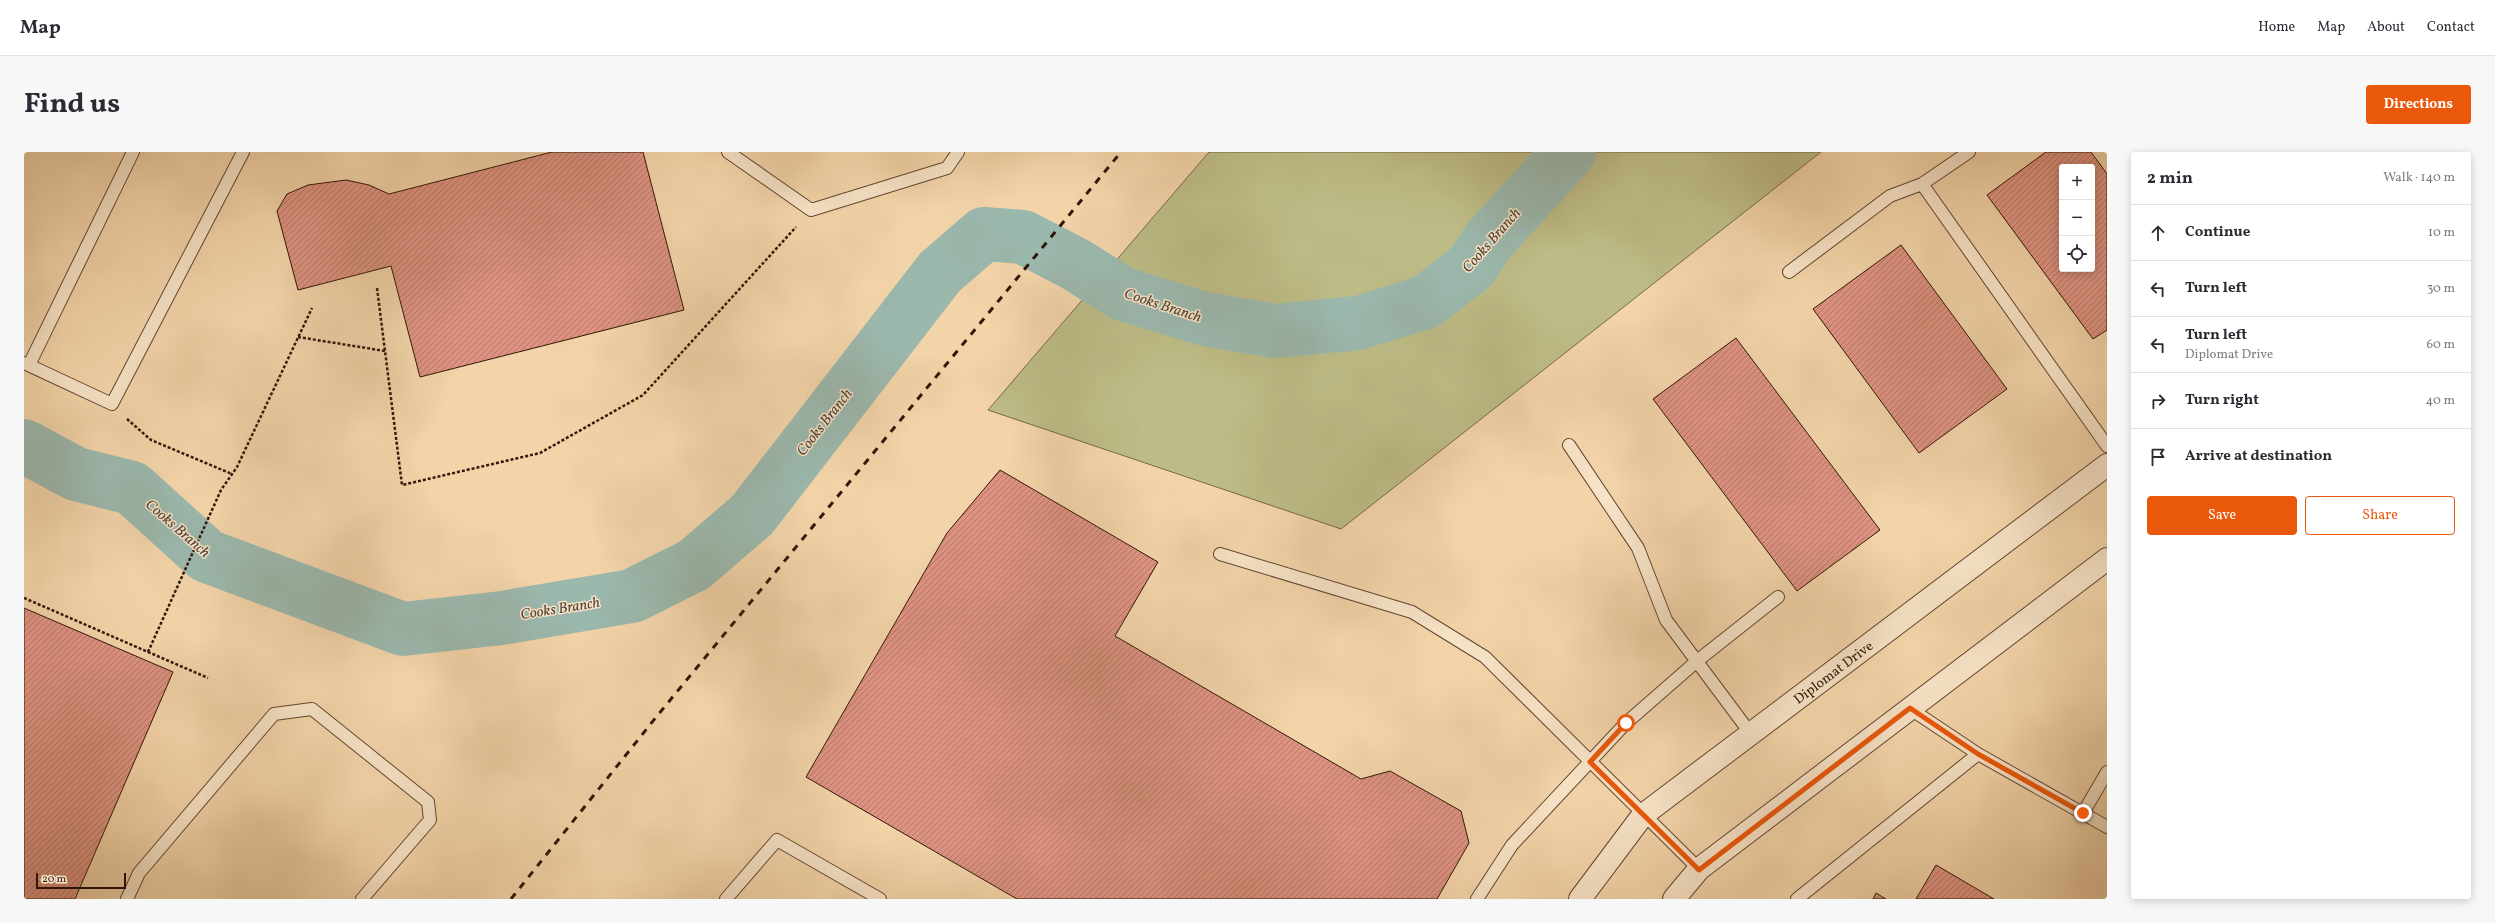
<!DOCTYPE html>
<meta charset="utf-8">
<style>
body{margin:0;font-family:Vollkorn,serif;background:#f7f7f7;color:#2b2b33}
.controls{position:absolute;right:12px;top:12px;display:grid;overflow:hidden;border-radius:4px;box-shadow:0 2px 10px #0003}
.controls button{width:36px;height:36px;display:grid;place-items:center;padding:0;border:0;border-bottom:1px solid #e1e1e2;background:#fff;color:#2b2b33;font:20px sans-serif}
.scale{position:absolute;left:12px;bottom:10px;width:90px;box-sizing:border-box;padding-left:4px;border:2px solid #33160a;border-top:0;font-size:11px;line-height:14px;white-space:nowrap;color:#33160a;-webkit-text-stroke:3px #f7e3c7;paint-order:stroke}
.stop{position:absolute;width:12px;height:12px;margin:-9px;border:3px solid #ea580c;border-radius:50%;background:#fff}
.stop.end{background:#ea580c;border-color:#fff;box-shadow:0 1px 4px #0008}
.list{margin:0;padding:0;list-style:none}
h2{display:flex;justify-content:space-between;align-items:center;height:52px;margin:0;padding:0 16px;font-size:17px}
h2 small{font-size:13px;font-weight:400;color:#7c7c81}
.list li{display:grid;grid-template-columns:26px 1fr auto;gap:12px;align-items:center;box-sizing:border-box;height:56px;padding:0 16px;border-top:1px solid #e1e1e2}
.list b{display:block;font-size:15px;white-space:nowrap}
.list p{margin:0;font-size:13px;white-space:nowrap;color:#7c7c81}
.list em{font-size:13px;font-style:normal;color:#7c7c81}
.actions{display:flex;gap:8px;padding:12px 16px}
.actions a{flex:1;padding:9px 0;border:1px solid #ea580c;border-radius:4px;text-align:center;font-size:14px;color:#ea580c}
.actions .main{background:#ea580c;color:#fff}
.icon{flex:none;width:22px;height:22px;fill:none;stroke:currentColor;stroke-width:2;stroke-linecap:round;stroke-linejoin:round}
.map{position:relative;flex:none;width:2083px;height:747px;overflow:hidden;border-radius:4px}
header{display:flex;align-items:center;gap:24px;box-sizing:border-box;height:56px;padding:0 20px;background:#fff;border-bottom:1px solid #e1e1e2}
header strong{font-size:19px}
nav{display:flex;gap:22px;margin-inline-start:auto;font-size:14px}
.intro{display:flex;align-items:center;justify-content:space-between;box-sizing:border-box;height:96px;padding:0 24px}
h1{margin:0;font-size:28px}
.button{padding:10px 18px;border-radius:4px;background:#ea580c;color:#fff;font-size:14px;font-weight:700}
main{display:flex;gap:24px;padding:0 24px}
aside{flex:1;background:#fff;border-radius:4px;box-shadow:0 2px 10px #0003}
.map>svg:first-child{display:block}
</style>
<header>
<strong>Map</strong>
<nav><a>Home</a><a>Map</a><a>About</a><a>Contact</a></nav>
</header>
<div class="intro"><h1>Find us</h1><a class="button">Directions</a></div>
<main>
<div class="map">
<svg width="2083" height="747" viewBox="0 0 2083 747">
<defs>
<pattern id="building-hatch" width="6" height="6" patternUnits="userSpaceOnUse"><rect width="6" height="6" fill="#de9382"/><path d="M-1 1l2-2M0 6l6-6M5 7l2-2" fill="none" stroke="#b57769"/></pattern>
</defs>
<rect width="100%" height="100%" fill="#f3d4a9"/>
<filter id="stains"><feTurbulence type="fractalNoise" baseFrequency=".005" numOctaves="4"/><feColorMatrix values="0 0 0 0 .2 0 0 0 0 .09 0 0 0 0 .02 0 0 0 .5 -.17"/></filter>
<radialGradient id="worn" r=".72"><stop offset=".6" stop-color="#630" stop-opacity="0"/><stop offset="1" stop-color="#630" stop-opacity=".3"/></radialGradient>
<!-- green -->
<path fill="#bdbc86" stroke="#786948" d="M1185 0H1797L1317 377 964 258Z"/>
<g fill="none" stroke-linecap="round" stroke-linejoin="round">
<!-- river -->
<path stroke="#9bb8ad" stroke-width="54" d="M0 294 52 322 108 336 183 404 379 477 478 466 608 444 670 413 728 363 916 120 960 82 999 85 1051 112 1099 142 1181 167 1251 179 1334 171 1402 150 1448 114 1465 88 1545 0"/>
</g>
<!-- building -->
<path fill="url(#building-hatch)" stroke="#33160a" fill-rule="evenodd" d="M528 0H619L660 158 396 225 367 114 274 138 253 59 263 42 284 33 322 28 345 33 365 42Z
M2022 0H2067L2083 22V178L2069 187 1963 43ZM2038 15H2068V117H2038Z
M1877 93 1983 237 1895 301 1789 157Z
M1712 186 1856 378 1773 439 1629 247Z
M976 318 1134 410 1091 484 1337 627 1366 619 1437 659 1445 691 1413 747H993L782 625 923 381Z
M0 456 149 520 51 747H0Z
M1912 713 1970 747H1892Z
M1852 741 1862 747H1849Z"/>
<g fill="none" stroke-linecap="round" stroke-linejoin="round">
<defs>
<path id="lane" d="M704 0 787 58 923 16 934 0
M1898 32 2083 294
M1765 120 1866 44 1898 32 1945 0
M0 211 88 252 219 0
M5 213 109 0
M1545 293 1614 396 1642 468 1727 582
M1196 402 1388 460 1461 505 1675 717
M1885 556 1954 602
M2059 661 2083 620
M103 747 115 721 250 562 288 557 404 650 406 668 338 747
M702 747 753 688 856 747
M1453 747 1488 693 1602 571 1673 509 1754 445
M1773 747 1954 602 2083 675"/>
<path id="street" d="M1556 747 1619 663 2083 313
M1650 747 1675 717 2083 407"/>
</defs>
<!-- lane casing -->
<use href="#lane" stroke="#634632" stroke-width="14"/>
<!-- street casing -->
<use href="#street" stroke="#634632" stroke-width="24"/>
<!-- path -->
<path stroke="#33160a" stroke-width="2.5" stroke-dasharray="3 2" stroke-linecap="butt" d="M353 136 378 333 516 301 619 243 772 75
M274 185 361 199
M103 267 127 288 208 322
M0 446 184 526
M124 500 197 338 213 315 288 156"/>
<!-- lane -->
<use href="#lane" stroke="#f7e3c7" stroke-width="12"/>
<!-- street -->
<use href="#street" stroke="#f7e3c7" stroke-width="22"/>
<!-- rail -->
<path stroke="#33160a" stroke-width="3" stroke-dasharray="7 7" stroke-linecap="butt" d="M487 747 633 564 1097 0"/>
</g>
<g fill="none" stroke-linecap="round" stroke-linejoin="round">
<!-- route -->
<path stroke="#ea580c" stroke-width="5" d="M1602 571 1566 610 1675 718 1886 556 1954 602 2059 661"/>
</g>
<g text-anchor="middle" stroke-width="3" stroke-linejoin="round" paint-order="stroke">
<!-- street labels -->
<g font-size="14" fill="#33160a" stroke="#f7e3c7">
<text transform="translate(1809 520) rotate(-37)" y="5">Diplomat Drive</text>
</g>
<!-- water labels -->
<g font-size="15" font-style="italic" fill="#52473b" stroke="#f7e3c7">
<text transform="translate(1467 88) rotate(-49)" y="5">Cooks Branch</text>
<text transform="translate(1139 153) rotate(18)" y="5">Cooks Branch</text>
<text transform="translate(800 270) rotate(-52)" y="5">Cooks Branch</text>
<text transform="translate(154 376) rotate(41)" y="5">Cooks Branch</text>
<text transform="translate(536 456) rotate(-9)" y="5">Cooks Branch</text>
</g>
</g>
<rect width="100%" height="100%" filter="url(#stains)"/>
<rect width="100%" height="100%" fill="url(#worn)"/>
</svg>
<div class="controls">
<button>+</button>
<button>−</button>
<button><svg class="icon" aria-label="locate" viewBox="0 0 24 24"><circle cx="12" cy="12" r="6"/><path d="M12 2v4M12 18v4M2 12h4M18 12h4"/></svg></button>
</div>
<div class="scale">20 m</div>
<div class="stop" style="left:1602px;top:571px"></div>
<div class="stop end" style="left:2059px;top:661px"></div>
</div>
<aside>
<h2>2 min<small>Walk · 140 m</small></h2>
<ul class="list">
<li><svg class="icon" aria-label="ahead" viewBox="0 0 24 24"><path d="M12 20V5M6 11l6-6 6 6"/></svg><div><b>Continue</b></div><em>10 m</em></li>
<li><svg class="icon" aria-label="left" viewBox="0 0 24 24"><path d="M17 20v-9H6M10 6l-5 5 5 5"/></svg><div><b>Turn left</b></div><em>30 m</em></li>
<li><svg class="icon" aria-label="left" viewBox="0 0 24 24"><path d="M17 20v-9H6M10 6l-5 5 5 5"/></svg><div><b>Turn left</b><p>Diplomat Drive</p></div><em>60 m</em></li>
<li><svg class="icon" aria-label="right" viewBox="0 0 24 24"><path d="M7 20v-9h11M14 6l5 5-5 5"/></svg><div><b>Turn right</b></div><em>40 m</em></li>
<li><svg class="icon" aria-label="arrive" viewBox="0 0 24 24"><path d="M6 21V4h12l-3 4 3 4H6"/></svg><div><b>Arrive at destination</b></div></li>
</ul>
<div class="actions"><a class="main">Save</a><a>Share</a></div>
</aside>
</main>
